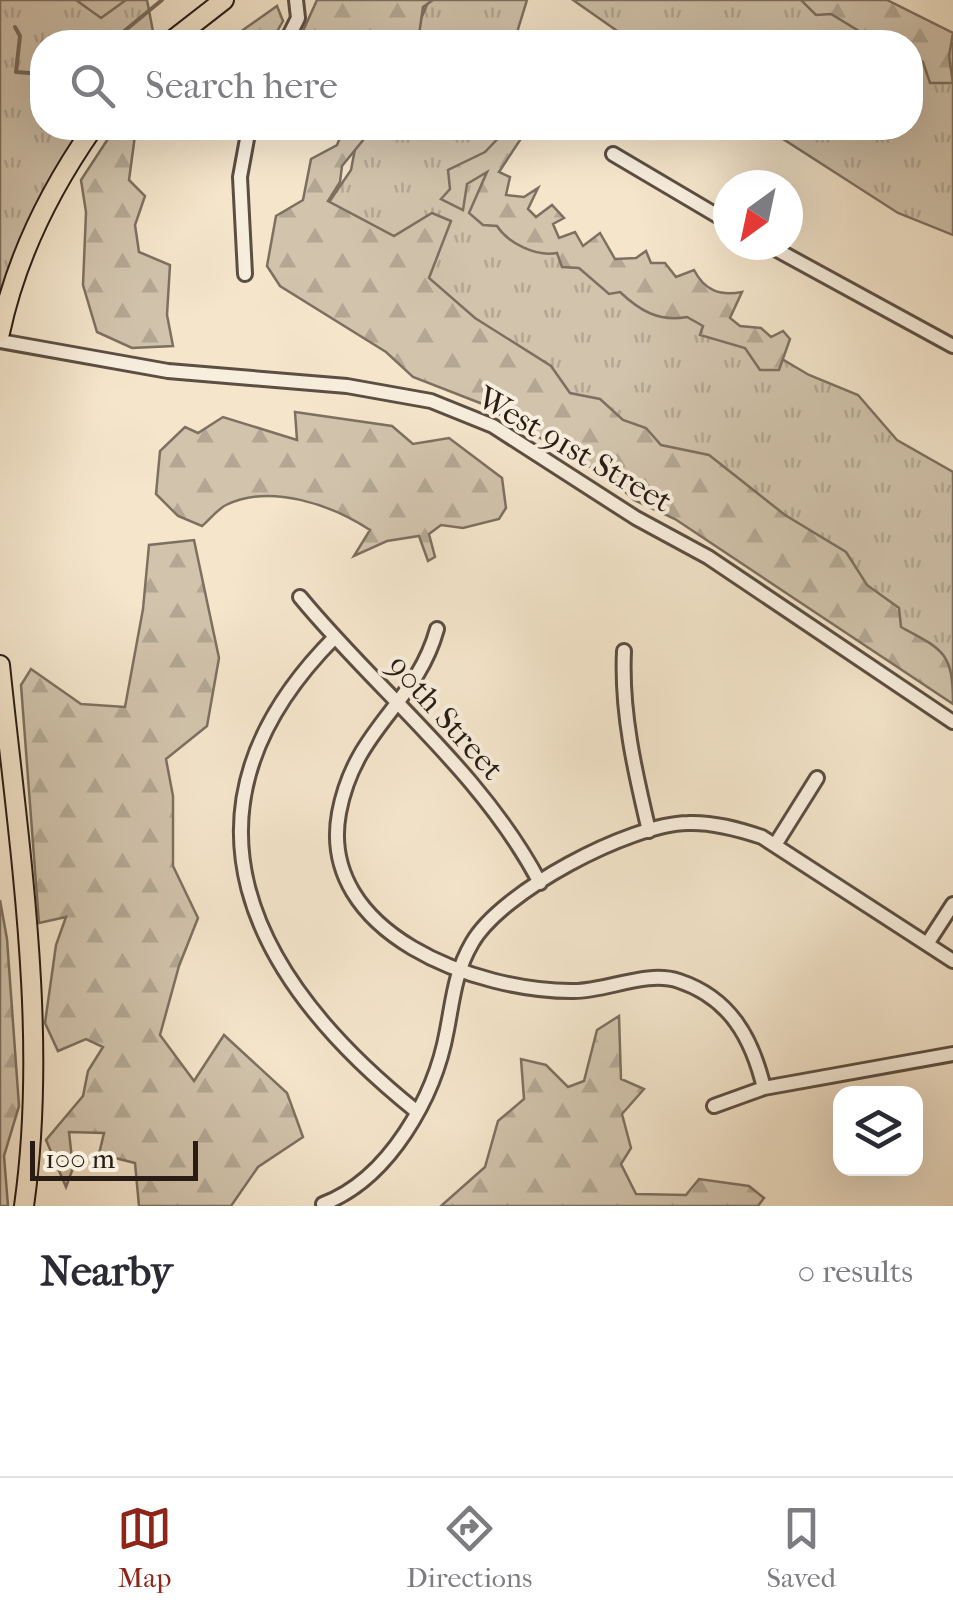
<!DOCTYPE html>
<style>
body{margin:0;font-family:"IM FELL French Canon",serif;background:#f2f2f3;color:#2b2b33}
.controls{position:absolute;right:30px;bottom:30px;display:grid;overflow:hidden;border-radius:20px;box-shadow:0 10px 40px #0002}
.controls button{width:90px;height:90px;display:grid;place-items:center;padding:0;border:0;border-bottom:2px solid #e1e1e2;background:#fff;color:#2b2b33;font:50px sans-serif}
.compass{position:absolute;left:713px;top:170px;width:90px;height:90px;border-radius:50%;background:#fff;box-shadow:0 10px 40px #0002;rotate:213deg}
.scale{position:absolute;left:30px;bottom:25px;width:168px;box-sizing:border-box;padding-left:10px;border:5px solid #291c15;border-top:0;font-size:28px;line-height:35px;white-space:nowrap;color:#291c15;-webkit-text-stroke:8px #f8eedd;paint-order:stroke}
.list{margin:0;padding:0;list-style:none}
h2{display:flex;justify-content:space-between;align-items:center;height:130px;margin:0;padding:0 40px;font-size:42px}
h2 small{font-size:32px;font-weight:400;color:#7c7c81}
.icon{flex:none;width:55px;height:55px;fill:none;stroke:currentColor;stroke-width:2;stroke-linecap:round;stroke-linejoin:round}
.map{position:relative;flex:none;width:953px;height:1206px;overflow:hidden}
.search{position:absolute;background:#fff;box-shadow:0 10px 40px #0002;left:30px;right:30px;top:30px;height:110px;display:flex;align-items:center;gap:25px;box-sizing:border-box;padding:0 35px;border-radius:40px;color:#7c7c81;font-size:38px}
.sheet{height:270px;background:#fff}
nav{display:flex;justify-content:space-around;align-items:center;box-sizing:border-box;height:140px;border-top:2px solid #e1e1e2;background:#fff;font-size:28px;color:#7c7c81}
nav a{display:grid;justify-items:center;gap:5px}
nav .on{color:#8f2418}
.map>svg:first-child{display:block}
</style>
<div class="map">
<svg width="953" height="1206" viewBox="0 0 953 1206">
<defs>
<pattern id="grass-tufts" width="24" height="20" patternUnits="userSpaceOnUse" patternTransform="scale(2.5)"><rect width="24" height="20" fill="#d1c3ac"/><path d="M3 7l-1-3M5 7V3M7 7l1-3M15 17l-1-3M17 17v-4M19 17l1-3" fill="none" stroke="#b3a793"/></pattern>
<pattern id="forest-firs" width="22" height="20" patternUnits="userSpaceOnUse" patternTransform="scale(2.5)"><rect width="22" height="20" fill="#d1c3ac"/><path d="M5 1l3.5 6h-7zM16 11l3.5 6h-7z" fill="#b3a793"/></pattern>
</defs>
<rect width="100%" height="100%" fill="#f4e5cb"/>
<filter id="stains"><feTurbulence type="fractalNoise" baseFrequency=".002" numOctaves="4"/><feColorMatrix values="0 0 0 0 .2 0 0 0 0 .09 0 0 0 0 .02 0 0 0 .5 -.17"/></filter>
<radialGradient id="worn" r=".72"><stop offset=".6" stop-color="#630" stop-opacity="0"/><stop offset="1" stop-color="#630" stop-opacity=".3"/></radialGradient>
<!-- grass -->
<path fill="url(#grass-tufts)" stroke="#7d7060" stroke-width="2.5" d="M0 0H147L155 42H42V128H93L64 170 0 333Z
M429 0H527L514 42H411Z
M573 0H837L953 43V235L898 213 766 128H910V42H633Z
M359 128H505L488 199 524 224 743 336 809 375 858 395 897 440 953 472V701L321 214 351 170Z"/>
<!-- forest -->
<path fill="url(#forest-firs)" stroke="#7d7060" stroke-width="2.5" d="M76 0H126L101 18Z
M317 0H433L423 7 418 42H298Z
M801 0H887L953 33 949 56 953 83H930L923 62 911 54 910 42H877L831 14 816 15Z
M277 6 283 21 271 42H226Z
M115 128H136L129 180 145 196 135 225 139 252 170 265 167 315 173 346 132 348 97 332 83 285 86 212 81 180Z
M344 128H373L342 166 340 182 328 201 394 236 432 213 451 221 429 278 475 318 551 366 570 393 600 399 623 420 646 428 661 445 709 455 785 515 846 552 867 585 899 608 901 627C944 650 953 653 953 704L675 519 634 500 612 480 480 403 413 377 386 352 280 286 267 266 276 216 303 200 311 159 337 145Z
M508 128H528L499 172 510 177 506 195 524 197 538 188 528 209 536 217 552 205 564 218 553 224 559 238 575 232 583 246 600 233 615 259 636 258 646 251 651 263H665L676 277 694 270C705 291 720 296 742 292L730 318 740 326 761 328 771 337 783 331 790 339 779 370H760L745 348 700 335 703 326 687 317C659 322 640 311 620 292L609 294 579 268 562 267 557 253C536 257 508 243 497 226L483 225 469 213 487 172 467 184 463 210 441 199 450 189 448 170 485 152Z
M295 412 392 426 413 444 449 438 502 478 506 508 499 519 463 528 441 525 429 534 435 557 428 561 419 536 387 541 354 556 370 530C332 505 270 483 226 505 218 509 209 520 202 526L178 516 156 494 160 451 185 427 198 433 223 417 297 440Z
M194 540 219 658 207 726 166 759 173 796V866L198 918 179 966 160 1035 194 1081 224 1035 287 1093 303 1137 258 1167 231 1206H139L135 1163 99 1154 104 1133 69 1132 73 1168 66 1187 46 1140 83 1096 88 1071 103 1047 86 1039 58 1051 45 1023 56 945 66 917 39 923 21 685 31 669 81 704 125 707 143 609 149 545Z
M0 900 7 939 19 1106 4 1156 8 1206H0Z
M619 1016 621 1079 644 1089 622 1114 631 1148 621 1164 636 1194 686 1195 699 1179 749 1186 764 1198 758 1206H441L485 1167 498 1121 524 1099 521 1059 546 1065 568 1087 584 1081 597 1030Z"/>
<g fill="none" stroke-linecap="round" stroke-linejoin="round">
<!-- stream -->
<path stroke="#796c5d" stroke-width="4" d="M15 27 20 36 16 72 42 74
M111 42 162 0"/>
<defs>
<path id="minor" d="M286 42 298 18 296 0
M613 154 728 222
M768 245 953 346
M245 274 240 177 249 128
M0 341 168 371 347 386 431 401 493 426 636 518 708 557 953 722
M300 597C378 692 482 772 540 883
M437 629C416 705 355 727 339 813 317 934 478 992 574 991 607 991 647 970 679 981 730 998 752 1038 764 1088
M335 637C163 810 249 977 416 1111
M624 651C621 712 635 772 649 831
M775 845 817 778
M927 944 953 904
M714 1106 764 1088 953 1054
M323 1204C389 1179 435 1097 447 1030 453 999 455 972 472 943 501 892 629 824 688 823 713 822 738 829 762 837L953 961"/>
<path id="major" d="M170 42 224 0
M0 333C16 257 49 191 93 128
M0 665C18 841 49 1031 24 1206"/>
</defs>
<!-- minor casing -->
<use href="#minor" stroke="#5c4e42" stroke-width="18"/>
<!-- major casing -->
<use href="#major" stroke="#291c15" stroke-width="22"/>
<!-- minor -->
<use href="#minor" stroke="#f8eedd" stroke-width="12"/>
<!-- major -->
<use href="#major" stroke="#f4e5cb" stroke-width="18"/>
</g>
<g text-anchor="middle" stroke-width="8" stroke-linejoin="round" paint-order="stroke">
<!-- street labels -->
<g font-size="32" fill="#291c15" stroke="#f8eedd">
<text transform="translate(575 449) rotate(30)" y="11">West 91st Street</text>
<text transform="translate(446 717) rotate(48)" y="11">90th Street</text>
</g>
</g>
<rect width="100%" height="100%" filter="url(#stains)"/>
<rect width="100%" height="100%" fill="url(#worn)"/>
</svg>
<div class="controls">
<button><svg class="icon" aria-label="layers" viewBox="0 0 24 24"><path d="M12 4l9 5-9 5-9-5zM3 14l9 5 9-5"/></svg></button>
</div>
<svg class="compass" viewBox="-18 -18 36 36"><path d="M0-13l5 13h-10z" fill="#e53935"/><path d="M0 13l5-13h-10z" fill="#7c7c81"/></svg>
<div class="scale">100 m</div>
<div class="search"><svg class="icon" aria-label="search" viewBox="0 0 24 24"><circle cx="10" cy="10" r="6"/><path d="M15 15l6 6"/></svg>Search here</div>
</div>
<section class="sheet">
<h2>Nearby<small>0 results</small></h2>
<ul class="list">
</ul>
</section>
<nav>
<a class="on"><svg class="icon" aria-label="map" viewBox="0 0 24 24"><path d="M3 6l6-2 6 2 6-2v14l-6 2-6-2-6 2zM9 4v14M15 6v14"/></svg>Map</a>
<a><svg class="icon" aria-label="directions" viewBox="0 0 24 24"><path d="M12 3l9 9-9 9-9-9zM9 14v-3h6M13 9l2 2-2 2"/></svg>Directions</a>
<a><svg class="icon" aria-label="saved" viewBox="0 0 24 24"><path d="M7 4h10v16l-5-4-5 4z"/></svg>Saved</a>
</nav>
